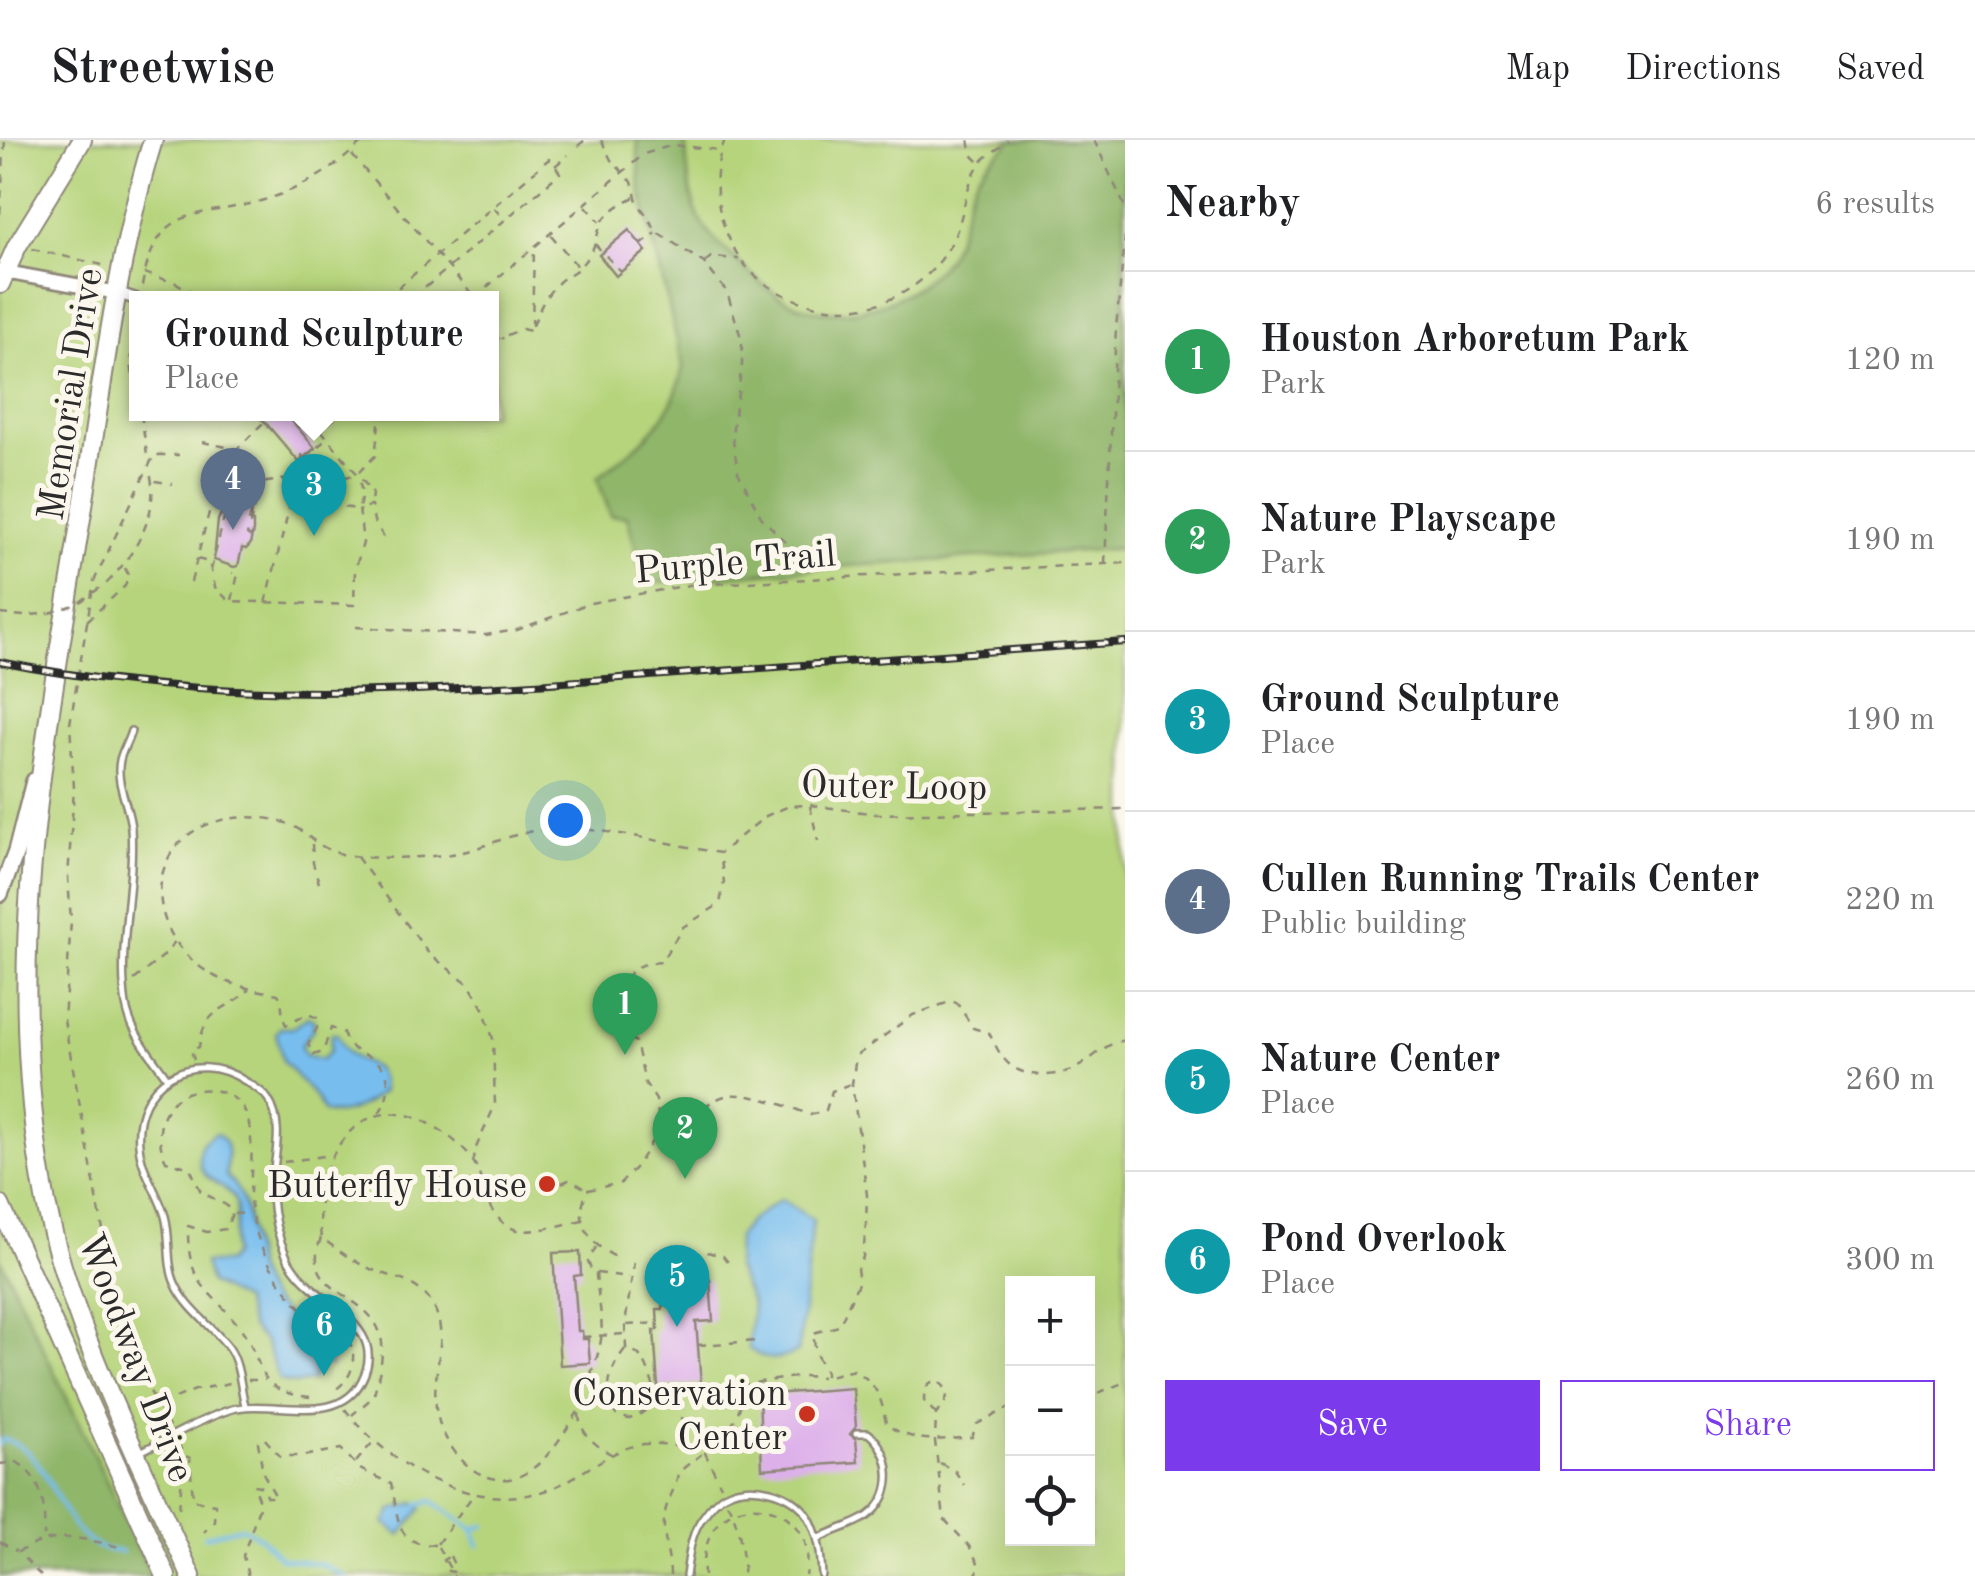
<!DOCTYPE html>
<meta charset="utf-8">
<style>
body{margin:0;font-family:"Old Standard TT",serif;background:#f2f2f2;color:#202124}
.controls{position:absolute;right:30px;bottom:30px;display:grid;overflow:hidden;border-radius:0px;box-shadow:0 10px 40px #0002}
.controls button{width:90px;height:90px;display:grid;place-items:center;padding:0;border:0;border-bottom:2px solid #e0e0e0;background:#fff;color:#202124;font:50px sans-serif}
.you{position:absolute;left:565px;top:680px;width:35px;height:35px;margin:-25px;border:8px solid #fff;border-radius:50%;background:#1a73e8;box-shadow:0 0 0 15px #1a73e833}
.badge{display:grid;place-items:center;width:65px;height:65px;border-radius:50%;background:#7c3aed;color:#fff;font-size:32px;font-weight:700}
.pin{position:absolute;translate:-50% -82px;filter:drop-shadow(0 2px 5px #0008)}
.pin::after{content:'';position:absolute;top:52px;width:35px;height:30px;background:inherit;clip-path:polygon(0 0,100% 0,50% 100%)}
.popup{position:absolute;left:129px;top:151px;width:370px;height:130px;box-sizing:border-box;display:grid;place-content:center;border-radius:0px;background:#fff;filter:drop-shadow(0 2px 8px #0005);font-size:32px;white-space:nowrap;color:#757577}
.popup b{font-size:38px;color:#202124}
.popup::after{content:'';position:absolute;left:50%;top:100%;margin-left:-20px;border:20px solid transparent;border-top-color:#fff}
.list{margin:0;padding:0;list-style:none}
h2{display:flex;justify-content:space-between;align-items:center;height:130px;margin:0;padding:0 40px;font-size:42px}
h2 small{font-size:32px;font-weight:400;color:#757577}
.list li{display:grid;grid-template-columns:65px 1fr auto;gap:30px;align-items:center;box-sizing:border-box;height:180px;padding:0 40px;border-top:2px solid #e0e0e0}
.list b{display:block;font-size:38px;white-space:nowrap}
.list p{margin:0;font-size:32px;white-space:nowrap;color:#757577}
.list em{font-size:32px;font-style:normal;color:#757577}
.actions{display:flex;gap:20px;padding:30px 40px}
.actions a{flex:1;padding:22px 0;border:2px solid #7c3aed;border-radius:0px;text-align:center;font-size:35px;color:#7c3aed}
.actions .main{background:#7c3aed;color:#fff}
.icon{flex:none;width:55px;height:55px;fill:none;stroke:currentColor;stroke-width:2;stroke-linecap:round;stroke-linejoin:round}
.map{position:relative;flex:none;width:1125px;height:1436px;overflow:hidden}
header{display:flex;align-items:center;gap:60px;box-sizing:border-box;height:140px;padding:0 50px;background:#fff;border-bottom:2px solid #e0e0e0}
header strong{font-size:48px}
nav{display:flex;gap:55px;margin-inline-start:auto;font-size:35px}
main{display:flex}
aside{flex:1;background:#fff}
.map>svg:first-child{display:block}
</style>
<header>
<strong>Streetwise</strong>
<nav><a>Map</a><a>Directions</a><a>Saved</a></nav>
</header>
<main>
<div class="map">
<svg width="1125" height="1436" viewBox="0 0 1125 1436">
<rect width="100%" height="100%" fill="#fbf7ec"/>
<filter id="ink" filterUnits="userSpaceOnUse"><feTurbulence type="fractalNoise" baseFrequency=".01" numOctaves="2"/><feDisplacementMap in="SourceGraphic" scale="20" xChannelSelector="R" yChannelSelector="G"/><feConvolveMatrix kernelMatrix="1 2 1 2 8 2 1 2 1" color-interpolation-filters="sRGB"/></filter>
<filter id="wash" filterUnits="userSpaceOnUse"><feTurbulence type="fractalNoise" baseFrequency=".0048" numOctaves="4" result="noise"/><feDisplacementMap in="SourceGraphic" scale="40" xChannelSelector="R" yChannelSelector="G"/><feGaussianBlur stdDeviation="2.25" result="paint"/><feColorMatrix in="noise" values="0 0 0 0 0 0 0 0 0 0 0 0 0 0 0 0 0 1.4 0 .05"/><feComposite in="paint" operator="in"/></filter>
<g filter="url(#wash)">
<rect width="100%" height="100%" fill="#f0e2c4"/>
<!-- green -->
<path fill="#b6d47b" stroke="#708053" stroke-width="2.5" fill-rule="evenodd" d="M0 0H1125V1436H0ZM136 158H492V274H136ZM1012 1144H1088V1398H1012Z"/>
<!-- forest -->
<path fill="#90b66b" stroke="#5e704b" stroke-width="2.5" d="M637 0H685C687 22 688 46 695 68 702 90 720 105 737 121 751 134 767 150 784 159 835 187 900 167 938 129 960 107 961 73 973 46 981 25 998 15 1012 0H1125V408L819 428 645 444 627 376H611L597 338C638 305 675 281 683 225L640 48Z
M0 1118 152 1436H0Z"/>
<!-- water -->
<path fill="#77beef" stroke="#51748d" stroke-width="2.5" d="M308 877 314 880 313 889 301 906 305 915 322 919 330 911 332 893 337 894C340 899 342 905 345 909 360 929 383 917 382 952 368 964 342 978 324 972L316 958 283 921 276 893 280 888H293Z
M216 993C233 1004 226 1018 226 1036 259 1064 243 1118 267 1154 281 1174 308 1192 329 1205L331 1227 322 1223 315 1228 313 1241 295 1244 279 1240 265 1202 251 1188 243 1161 210 1143 204 1123H226L233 1114C231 1098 242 1072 234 1058 223 1041 199 1042 199 1017 199 1004 205 999 216 993Z
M781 1059 813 1080 798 1212C778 1221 766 1222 748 1208L752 1164 736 1128 737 1097 750 1081Z
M415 1363 422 1369 400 1395 385 1383 392 1370Z"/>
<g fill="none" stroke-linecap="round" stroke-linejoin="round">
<!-- stream -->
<path stroke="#77beef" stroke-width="4" d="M0 1304 3 1299C55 1312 53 1384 98 1407 105 1410 115 1411 122 1412
M418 1365 432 1361 473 1389 485 1386 473 1389 479 1406
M205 1396 242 1387 261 1398 280 1418 320 1424 345 1436"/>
</g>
<g id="blocks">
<!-- building -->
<path fill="#ddb0ea" d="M629 90 646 111 616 136 599 115Z
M258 274H286L315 308 299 322Z
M234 357 254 364 249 381 253 382V391L250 405 246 409 242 408 238 426 234 427 214 420 218 380 221 374 226 375 230 358Z
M580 1112 581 1135 574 1136 578 1191H582L583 1199H588L590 1223 560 1225 553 1113Z
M672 1122V1129L691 1127 692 1142 710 1140 713 1181 696 1182 701 1244 658 1247 654 1190H658L657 1169H663L660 1123Z
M853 1248 856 1287 850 1294 856 1299 858 1322 762 1329 759 1255Z"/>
</g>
</g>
<g filter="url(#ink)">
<use href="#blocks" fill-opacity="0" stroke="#8e8678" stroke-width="2.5"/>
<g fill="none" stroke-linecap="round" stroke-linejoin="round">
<defs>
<path id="service" d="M131 591C128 601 122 611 120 620 115 644 129 665 131 688 135 747 117 806 126 865 131 894 151 914 167 938
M140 1312C169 1298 198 1280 229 1270 270 1257 338 1289 362 1240 392 1180 307 1164 286 1115 278 1097 273 1076 272 1056 271 1025 287 988 268 959 263 951 253 946 245 941 193 907 133 942 139 1005 141 1031 158 1052 165 1076 171 1097 166 1123 175 1143 186 1169 213 1186 229 1208 240 1224 240 1247 245 1265
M818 1399C833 1390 854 1386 868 1376 897 1355 893 1313 868 1293H856
M686 1436C689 1416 690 1394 703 1377 708 1370 717 1359 724 1355 751 1340 793 1352 808 1376 819 1394 821 1415 822 1436"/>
<path id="minor" d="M118 153 136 159"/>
<path id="tertiary" d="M0 131 118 153"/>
<path id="secondary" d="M0 754 16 712 34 641"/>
<path id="primary" d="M153 0C116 120 102 248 82 372 44 606 0 825 46 1063 71 1187 139 1319 191 1436
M0 144 17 106 82 0
M0 1065 166 1436"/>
</defs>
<!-- service casing -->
<use href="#service" stroke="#8e8678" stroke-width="10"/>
<!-- minor casing -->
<use href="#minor" stroke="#8e8678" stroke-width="15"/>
<!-- tertiary casing -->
<use href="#tertiary" stroke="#8e8678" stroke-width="18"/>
<!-- secondary casing -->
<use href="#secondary" stroke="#8e8678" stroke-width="20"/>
<!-- primary casing -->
<use href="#primary" stroke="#8e8678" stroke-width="22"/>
<!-- path -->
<path stroke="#8e8678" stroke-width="2.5" stroke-dasharray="8 8" stroke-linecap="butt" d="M601 0 611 20 632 42 637 61 657 92 704 123 727 152 742 201V225L732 295 738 332 761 377 787 404 824 427 826 435
M725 0C709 39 717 82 739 117 758 145 790 161 822 167 878 178 938 143 957 90 965 69 966 44 979 25 986 15 999 9 1008 0
M969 0 972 15 979 22
M1094 0 1125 67
M578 6 585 0
M352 15 474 157
M555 26 568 15
M586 66 600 82
M494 68 505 80
M0 74 5 0
M551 95 578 127
M595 104 621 132
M641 105 656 93
M32 109 107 126
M705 122 711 117 739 119
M144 133 176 143 204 158
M142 146C158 59 199 80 264 60 301 49 337 28 364 0
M386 158 549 19 555 26
M413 158 560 33 556 27
M474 158 644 14 673 5 719 10
M136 179 131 222 136 260
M492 185 503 199
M532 186 534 109
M492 201 522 189 531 191C538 172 544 156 558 143 566 135 577 132 583 123 609 93 584 82 634 57
M141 274 148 321
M257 274 268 288
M291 274 301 286
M307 274 321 290 340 274
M420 274 426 280
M287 275 288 274
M298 288 309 279
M321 290 372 352 371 365
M202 302 237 309 263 283
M302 314 304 338
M305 317 327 299
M220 328 260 343 296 338 323 343 357 334 375 316 379 284 390 274
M155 341 173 344
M324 344C331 361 340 370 359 368L362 354 359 339
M217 351 256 361 260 344
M252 397 247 395 256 362
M197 419 209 422 215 447 229 461 354 465 355 430 363 403 359 368 371 366 374 381 386 401
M1105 423 1116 188 1125 96
M211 430 230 354
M191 442 221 326
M107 443C135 414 162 371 149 329
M232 460 238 434 232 433
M266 463 296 340
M0 474 24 476 49 473
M87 481 125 446 129 437 125 428
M356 487 486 495 517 490 590 463 689 445 1125 423
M810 666 818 701
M312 704 313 723 321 750
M357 717 429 814 469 844 484 870 493 899 495 965 475 1010 474 1020
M134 840 167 813 175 801
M194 920 191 910 199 907C205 866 225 873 250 849
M379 973C389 959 394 935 377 922 362 910 349 914 343 892L331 888 323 912 313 915 308 904 317 888V878L308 874 286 885C280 874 284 862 278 854 255 850 226 845 206 831 141 789 143 694 227 679 249 675 283 677 301 691 316 702 325 711 346 715 372 720 443 718 467 711 492 704 514 693 540 690 599 684 662 703 720 713L766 676 789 666 810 665 876 674 1125 669
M661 988C686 985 702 963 725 956 744 950 792 967 810 975L826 970 832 951 850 944
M284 1022 330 1015
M547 1049 569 1040 587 1049
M234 1074 251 1073
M321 1098C298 1157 377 1151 382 1203 383 1221 378 1240 373 1257L352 1275
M596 1107 588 1122 592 1132 596 1133C597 1155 605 1184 600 1205 591 1251 552 1281 611 1314
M707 1112 723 1116 731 1126
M614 1116C587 1103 573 1077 588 1050L621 1043 637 1026 660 988 656 960 645 943 636 902C607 888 603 872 622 845 626 838 630 831 637 827 645 823 653 823 661 822L683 787 720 764 724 742 720 713
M634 1122 625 1185 626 1208C645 1213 648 1230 654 1248L740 1245 802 1236 822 1237
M597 1133 629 1137
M627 1185 658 1183
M583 1197 624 1194
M698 1205 757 1201
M625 1209C609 1230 603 1250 616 1275L629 1279C646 1274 653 1265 654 1248
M248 1240H265
M1088 1243 1091 1251 1098 1253 1125 1242
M681 1245 683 1306
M310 1257C250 1251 268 1223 239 1186 207 1146 187 1145 188 1086L207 1092 226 1089 232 1074 226 1065 201 1052 190 1028 166 1021C157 1003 157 981 171 964 188 943 231 945 244 970 255 990 251 1031 250 1053 250 1095 274 1141 303 1170 317 1184 337 1194 353 1207 354 1230 351 1239 331 1253
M161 1264 195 1250 230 1243
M1012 1266 977 1284 972 1297C940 1300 913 1304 886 1284 882 1259 877 1243 854 1230L824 1237 826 1232 816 1214 813 1193 839 1186 859 1141 857 1129 863 1117 866 1084 867 1055 852 944 856 916 913 875 952 861 958 864 973 888 989 893C995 904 1000 917 1010 925 1027 939 1059 937 1078 927 1095 917 1104 904 1125 900
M345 1269C390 1327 473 1375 547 1350 580 1339 609 1308 644 1304 664 1302 686 1308 705 1313L721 1346
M578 1272C559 1300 533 1348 492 1338 477 1335 465 1325 455 1312 411 1255 458 1207 432 1164 419 1142 395 1138 373 1130 354 1122 337 1110 321 1097 309 1021 362 935 443 992 452 998 464 1009 471 1018 487 1039 479 1073 514 1089 528 1095 566 1084 582 1080
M936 1274 924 1261C924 1250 925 1244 936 1240 953 1250 948 1262 936 1274L935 1301 944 1379 969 1406 980 1427 975 1436
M169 1287C152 1253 132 1223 121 1187L64 880 71 781 68 738 74 648 70 584 94 441 154 315H179
M178 1303 184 1315 190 1318 193 1360 215 1364 214 1381 204 1392
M356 1322 373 1302
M940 1323 955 1331 964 1345
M0 1324 17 1322C44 1341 45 1365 44 1396
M727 1363C738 1378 745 1418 743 1436
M179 1368 184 1317
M0 1402 16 1411
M437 1404 474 1354
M438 1407 454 1436
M450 1416 455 1427 453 1432 448 1431 443 1420Z
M41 1436 18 1412C59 1390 80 1398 124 1408
M248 1436 243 1416 260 1364 253 1345 260 1346 267 1357H276L263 1333 258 1302 264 1298 280 1316H304L341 1309 360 1329 391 1344C400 1376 392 1405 436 1405
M670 1436C670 1417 663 1399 664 1379 665 1362 676 1350 678 1333 702 1311 749 1287 740 1246
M704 1436C698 1344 800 1352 807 1412 808 1420 807 1429 806 1436"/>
<!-- service -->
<use href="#service" stroke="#fff" stroke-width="5"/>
<!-- minor -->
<use href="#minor" stroke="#fff" stroke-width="10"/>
<!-- tertiary -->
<use href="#tertiary" stroke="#fff" stroke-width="12"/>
<!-- secondary -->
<use href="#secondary" stroke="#fff" stroke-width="15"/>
<!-- primary -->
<use href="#primary" stroke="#fff" stroke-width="18"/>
<defs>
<path id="rail" d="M0 522C222 567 425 552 649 536 808 525 966 513 1125 502"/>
</defs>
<!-- rail casing -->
<use href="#rail" stroke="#2b2b2b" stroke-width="8"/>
<!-- rail -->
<use href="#rail" stroke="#fbf7ec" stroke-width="4" stroke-dasharray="11" stroke-linecap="butt"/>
<!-- path-bridge -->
<path stroke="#8e8678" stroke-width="2.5" stroke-dasharray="8 8" stroke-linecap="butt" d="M50 473 77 464 107 443"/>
</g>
</g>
<!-- markers -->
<g fill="#c8321e" stroke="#fbf7ec" stroke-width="4">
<circle cx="547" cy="1044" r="10"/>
<circle cx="807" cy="1274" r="10"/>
</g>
<g text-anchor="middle" stroke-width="10" stroke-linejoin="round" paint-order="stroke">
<!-- street labels -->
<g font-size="38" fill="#2b2b2b" stroke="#fbf7ec">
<text transform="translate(69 254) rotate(-81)" y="13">Memorial Drive</text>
<text transform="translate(735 421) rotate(-5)" y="13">Purple Trail</text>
<text transform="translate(894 645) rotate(1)" y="13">Outer Loop</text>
<text transform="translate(137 1217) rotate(69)" y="13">Woodway Drive</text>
</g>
<!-- poi labels -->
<g font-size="38" fill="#2b2b2b" stroke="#fbf7ec" text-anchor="end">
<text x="527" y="1057">Butterfly House</text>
<text x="787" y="1265">Conservation<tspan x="787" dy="44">Center</tspan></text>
</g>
</g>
</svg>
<div class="controls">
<button>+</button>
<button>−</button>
<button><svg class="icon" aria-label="locate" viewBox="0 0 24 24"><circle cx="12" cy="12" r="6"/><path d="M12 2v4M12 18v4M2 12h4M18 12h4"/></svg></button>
</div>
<div class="you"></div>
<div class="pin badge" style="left:625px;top:915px;background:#2e9e5b">1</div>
<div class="pin badge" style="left:685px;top:1039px;background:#2e9e5b">2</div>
<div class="pin badge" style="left:314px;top:396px;background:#0f9aa8">3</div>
<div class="popup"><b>Ground Sculpture</b>Place</div>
<div class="pin badge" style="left:233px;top:390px;background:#5c6f8a">4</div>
<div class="pin badge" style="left:677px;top:1187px;background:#0f9aa8">5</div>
<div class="pin badge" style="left:324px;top:1236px;background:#0f9aa8">6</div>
</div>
<aside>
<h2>Nearby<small>6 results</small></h2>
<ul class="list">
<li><span class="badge" style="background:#2e9e5b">1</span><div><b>Houston Arboretum Park</b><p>Park</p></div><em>120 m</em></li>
<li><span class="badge" style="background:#2e9e5b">2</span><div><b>Nature Playscape</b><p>Park</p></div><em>190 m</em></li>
<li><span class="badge" style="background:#0f9aa8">3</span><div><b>Ground Sculpture</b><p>Place</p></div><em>190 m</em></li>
<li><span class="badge" style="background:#5c6f8a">4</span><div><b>Cullen Running Trails Center</b><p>Public building</p></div><em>220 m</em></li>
<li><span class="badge" style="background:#0f9aa8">5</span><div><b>Nature Center</b><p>Place</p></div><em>260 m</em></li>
<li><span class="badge" style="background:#0f9aa8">6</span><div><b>Pond Overlook</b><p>Place</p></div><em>300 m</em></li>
</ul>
<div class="actions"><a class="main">Save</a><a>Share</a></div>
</aside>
</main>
